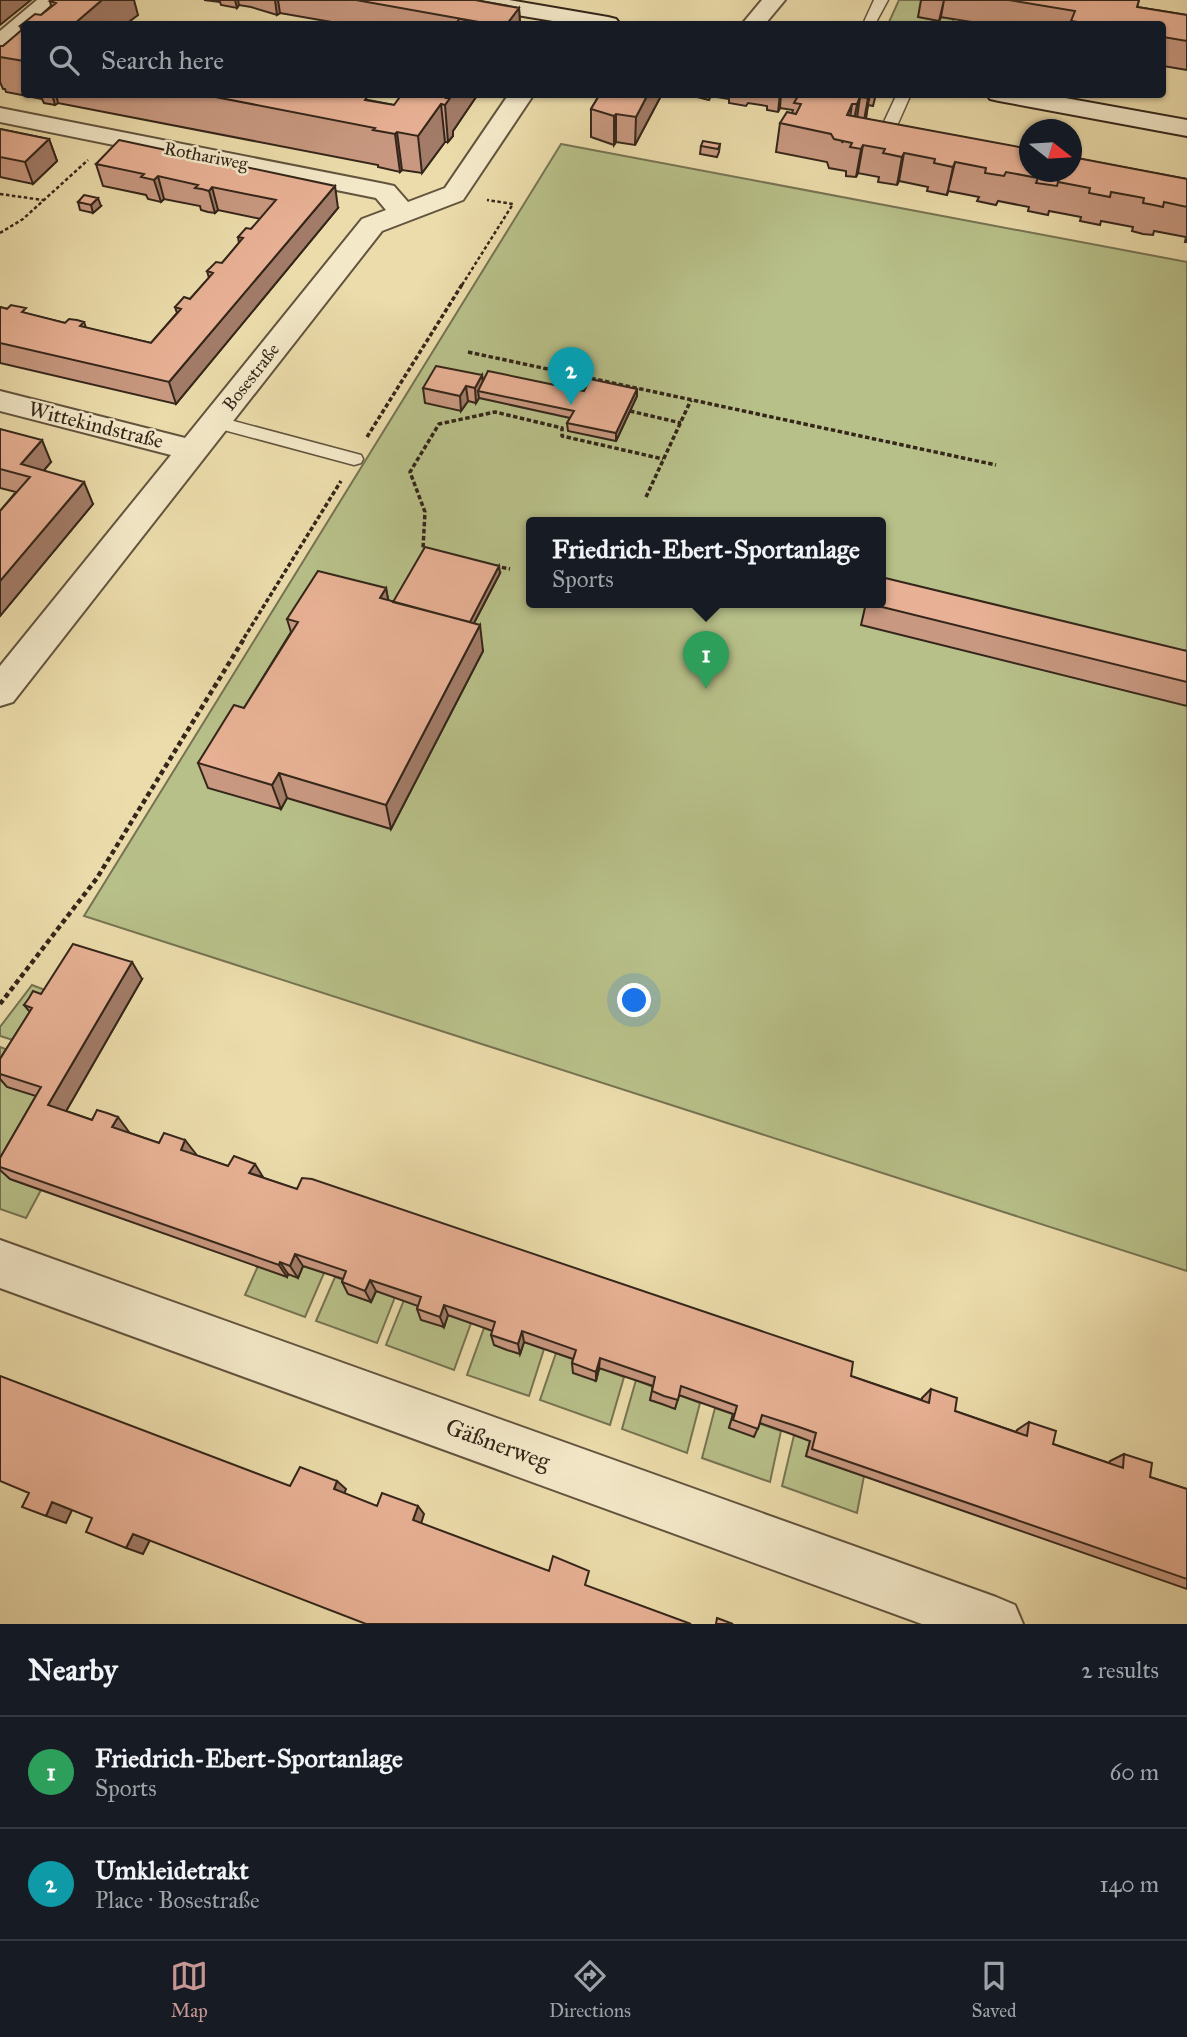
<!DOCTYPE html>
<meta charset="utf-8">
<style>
body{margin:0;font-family:"IM FELL Great Primer",serif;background:#242831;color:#f1f3f6}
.compass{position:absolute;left:1019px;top:119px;width:63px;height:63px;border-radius:50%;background:#171b24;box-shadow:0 2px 5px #0004;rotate:107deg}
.you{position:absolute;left:635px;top:1001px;width:24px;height:24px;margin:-18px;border:5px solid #fff;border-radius:50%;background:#1a73e8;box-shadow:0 0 0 10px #1a73e833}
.badge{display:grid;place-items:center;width:46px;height:46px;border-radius:50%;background:#c59692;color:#fff;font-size:23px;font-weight:700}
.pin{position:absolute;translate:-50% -58px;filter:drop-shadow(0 2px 4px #0008)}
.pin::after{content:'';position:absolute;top:37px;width:24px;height:21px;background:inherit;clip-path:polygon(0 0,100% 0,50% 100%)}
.popup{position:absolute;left:526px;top:517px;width:360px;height:91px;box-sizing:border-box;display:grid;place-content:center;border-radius:7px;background:#171b24;filter:drop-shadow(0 2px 5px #0005);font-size:23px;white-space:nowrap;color:#9ea1a6}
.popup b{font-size:26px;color:#f1f3f6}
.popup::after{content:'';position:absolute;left:50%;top:100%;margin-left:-14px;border:14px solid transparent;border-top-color:#171b24}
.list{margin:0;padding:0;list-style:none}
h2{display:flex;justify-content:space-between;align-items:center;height:91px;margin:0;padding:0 28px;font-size:30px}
h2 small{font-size:23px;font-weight:400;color:#9ea1a6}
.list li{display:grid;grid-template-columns:46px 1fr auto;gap:21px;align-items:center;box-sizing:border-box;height:112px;padding:0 28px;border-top:2px solid #363941}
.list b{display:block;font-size:26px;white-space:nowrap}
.list p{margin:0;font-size:23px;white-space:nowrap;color:#9ea1a6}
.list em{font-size:23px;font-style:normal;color:#9ea1a6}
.icon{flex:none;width:38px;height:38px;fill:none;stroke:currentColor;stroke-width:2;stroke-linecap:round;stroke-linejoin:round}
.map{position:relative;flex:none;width:1187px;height:1624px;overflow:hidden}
.search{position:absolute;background:#171b24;box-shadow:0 2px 5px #0004;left:21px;right:21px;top:21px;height:77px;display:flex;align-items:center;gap:18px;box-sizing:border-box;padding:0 24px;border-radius:7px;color:#9ea1a6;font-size:26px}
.sheet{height:315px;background:#171b24}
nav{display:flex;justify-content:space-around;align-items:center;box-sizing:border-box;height:98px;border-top:2px solid #363941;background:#171b24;font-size:19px;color:#9ea1a6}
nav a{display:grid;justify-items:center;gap:4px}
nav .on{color:#c59692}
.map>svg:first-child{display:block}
</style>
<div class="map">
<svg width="1187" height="1624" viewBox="0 0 1187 1624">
<rect width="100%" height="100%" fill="#ecdcab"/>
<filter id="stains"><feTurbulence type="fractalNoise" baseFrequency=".00286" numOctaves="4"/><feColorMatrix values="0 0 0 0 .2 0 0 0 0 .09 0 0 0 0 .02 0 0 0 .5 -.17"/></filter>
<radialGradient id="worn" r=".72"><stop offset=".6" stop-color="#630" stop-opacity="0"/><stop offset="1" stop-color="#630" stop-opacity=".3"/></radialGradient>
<!-- green -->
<path fill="#b8c089" stroke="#767352" stroke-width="2" fill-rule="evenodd" d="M899 0H925L918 17 939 21 941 17 952 19 956 24 889 22Z
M561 144 1187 262V1271L84 916ZM531 523H881V603H531Z
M32 985 63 997 32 1046 0 1036V1027Z
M0 1047 26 1057 55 1103 11 1179 41 1190 26 1218 0 1209Z
M258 1266 287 1277 288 1274 298 1277 303 1266 324 1273 305 1317 245 1295Z
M335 1277 353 1283 349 1294 371 1302 376 1291 395 1297 377 1343 316 1321Z
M404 1300 426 1308 443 1327 448 1315 471 1323 454 1370 386 1345Z
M484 1328 498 1333 494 1345 520 1354 524 1342 544 1349 529 1396 467 1375Z
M556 1353 576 1360 595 1381 600 1368 624 1377 610 1425 540 1400Z
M636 1380 653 1387 650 1400 675 1408 679 1395 700 1403 687 1453 622 1429Z
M715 1408 733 1414 729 1427 758 1423 781 1431 770 1482 702 1458Z
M794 1435 810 1441 806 1456 864 1476 857 1513 782 1486Z"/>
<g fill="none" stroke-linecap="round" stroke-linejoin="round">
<defs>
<path id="lane" d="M874 0H888L875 24H863Z
M897 94H911L892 137 902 142 894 147 876 139Z
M215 416 361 455 363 459 361 463 354 465 209 426 206 422Z"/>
<path id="street" d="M37 0H62L36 24H24V34L8 48 0 50V31Z
M762 0H785L765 24H742Z
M509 94H534L463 200 382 231 13 702 0 706V666L171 455 0 411V391L185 438 362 219 386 210 376 198 0 122V108L385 184 394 186 408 202 445 188Z
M0 1240 996 1597 1015 1605 1023 1624H922L0 1288Z"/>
<path id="secondary" d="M459 0H509L608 17 616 19 620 24H571L470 7 462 5Z
M987 94H1043L1187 120V136L999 101 990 99Z"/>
</defs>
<!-- lane casing -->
<use href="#lane" stroke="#62543e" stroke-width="3"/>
<!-- street casing -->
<use href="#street" stroke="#62543e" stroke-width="4"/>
<!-- secondary casing -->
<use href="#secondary" stroke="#34261a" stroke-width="4"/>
<!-- path-far2 -->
<path stroke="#34261a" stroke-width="2.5" stroke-dasharray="3.5 2.5" stroke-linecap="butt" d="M0 194 43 200
M0 233 23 219 88 160
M462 285 513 204 487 200"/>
<!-- path-far1 -->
<path stroke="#34261a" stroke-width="3.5" stroke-dasharray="4.5 2.5" stroke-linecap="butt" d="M468 352 996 465
M630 411 681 423
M367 437 463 283
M646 497 691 400
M429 550 423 548 425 512 410 472 439 424 495 412 562 428V436L663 459
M495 566 510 569
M244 638 341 481"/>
<!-- path -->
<path stroke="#34261a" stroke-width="4.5" stroke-dasharray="5 3.5" stroke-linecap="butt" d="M0 1004 97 878 245 637"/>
<!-- lane -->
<use href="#lane" fill="#f3e8c8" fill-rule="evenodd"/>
<!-- street -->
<use href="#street" fill="#f3e8c8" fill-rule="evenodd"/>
<!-- secondary -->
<use href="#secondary" fill="#f3e8c8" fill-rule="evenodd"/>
</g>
<!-- wall -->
<path fill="#c89880" stroke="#34261a" stroke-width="2" d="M204 0H475L519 8 520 24H343L280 13 277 15 251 7 239 5 237 8 221 5 220 2Z
M921 0H1139L1137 7 1187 15V70L1163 66V24H984L941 17 939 21 918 17Z
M50 1 138 15 24 24V94H348L368 100 394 105 478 94 453 131V136L448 142H445L422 173 402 170 400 172 378 167V165L58 103 55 105 44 103 42 99 6 92 5 89H3L0 82V46H3L22 31 20 26 41 15 51 6Z
M600 94H662L635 145 616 142 614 145 591 137V109Z
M697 94H876L873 106 868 105 866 119 1187 179V242H1185L1186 237 1154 231 1153 235 1143 234 1132 231 1133 227 1101 221 1100 225 1080 221 1081 217 1049 211 1048 215 1028 211 1029 207 998 201 996 205 977 201 979 197 948 191 947 195 927 191 928 187 899 181 897 185 878 182 879 177 858 173 856 177 846 176V171L829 168 827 162 776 152 780 123 792 113 793 110 780 108 778 112 767 110V106L748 103 746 106 729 103V99L711 96 709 100 697 97Z
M0 129 49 139 57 161 33 184 0 177Z
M720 144 719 152 717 157 700 154 701 146Z
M96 164 338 208 176 404 0 363V307L65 323 84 322 86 328 151 343 177 313 175 307 190 299 209 278 207 271 222 263 239 243 238 237 251 229 261 219 218 210 215 213 208 212 201 210 200 206 164 199 161 202 148 199 146 195 103 186Z
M78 202 101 206 93 213 80 210Z
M482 375 483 382 584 391 637 389V396L616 441 568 431 567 423 570 418 479 398 476 403 468 401 461 411 425 403 423 388Z
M0 429 51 462 44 470 93 504 0 616V511L16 492 0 488Z
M500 573 474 623 483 651 391 829 287 798 281 809 208 788 198 763 244 708 291 632 287 619 386 588 388 600 393 602Z
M866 603 1187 651V706L861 625Z
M142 979 66 1111 159 1143 185 1140 195 1155 922 1400V1398L931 1389 955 1411 1016 1432 1017 1430 1029 1422 1053 1444 1109 1463 1110 1461 1124 1454 1150 1477 1187 1489V1589L806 1456 810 1441 794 1435 760 1423 754 1437 729 1428 733 1414 679 1395 675 1409 662 1404 650 1400 653 1386 599 1368 596 1381 573 1373 572 1363 573 1359 524 1342 520 1354 507 1350 494 1345 491 1335 493 1331 448 1315 444 1327 421 1320 417 1309 418 1306 376 1291 371 1302 348 1294 342 1282 343 1279 303 1266 298 1278 288 1274 287 1277 10 1179 0 1170V1158L36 1096 7 1087 0 1079V1059L30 1012 24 1005 41 994Z"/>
<!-- shaded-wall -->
<path fill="#a27c68" stroke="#34261a" stroke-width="2" d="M0 0H31L0 25Z
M102 0H134L138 15 126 24H74Z
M235 0H238L239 5 237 8Z
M275 0H278L280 13 277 15Z
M944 0 941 17 939 21Z
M519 8 520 24H507Z
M52 94H56L58 103 55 105Z
M448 94H478L453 131V136L448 142 445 105 446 98Z
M648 94H662L635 145 636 117Z
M780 94H781L780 108 778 112Z
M870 94 865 121 863 126 868 98Z
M860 97 856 125 852 132 857 104Z
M441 104 445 142 422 173 418 136Z
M852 104 848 132 842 143 847 115Z
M616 114V142L614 145V116Z
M397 132 402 170 400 172 395 134Z
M49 139 57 161 33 184 25 162Z
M863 145 858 173 856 177 861 149Z
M904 153 899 181 897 185 902 157Z
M955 162 948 191 947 195 953 167Z
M158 176 164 199 161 202 154 180Z
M335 186 338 208 176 404 169 382Z
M212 187 218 210 215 213 209 191Z
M98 198 101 206 93 213 91 205Z
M482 375 484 391H478L479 398 476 403 475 388Z
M466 386 468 401 461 411 460 396Z
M637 389V396L616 441V433Z
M42 440 51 462 33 483 30 477 21 464Z
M84 482 93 504 0 616V581Z
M499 566 500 573 462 646 461 638Z
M386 588 391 615 380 598Z
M480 625 483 651 391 829 386 805Z
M279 773 287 798 281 809 272 785Z
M132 962 142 979 61 1120 48 1105Z
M118 1117 129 1132 124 1141 112 1127Z
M185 1140 196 1154 191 1164 181 1150Z
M255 1164 263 1177 249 1173Z
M295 1254 303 1266 298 1278 290 1266Z
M280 1262 288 1274 287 1277 279 1265Z
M370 1280 376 1291 371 1302 365 1291Z
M444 1305 448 1315 444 1327 440 1317Z
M522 1331 524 1342 520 1354 518 1344Z
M600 1358 599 1368 596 1381V1372Z
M337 1481 346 1489 343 1497 334 1489Z
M52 1502 72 1510 66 1523 46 1516Z
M418 1506 424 1514 420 1527 413 1520Z
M133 1534 150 1540 143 1554 126 1548Z"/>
<!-- building -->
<path fill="#e8b195" stroke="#34261a" stroke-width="2" d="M52 0H102L74 24H24V27L20 26 35 14 41 15 56 3 50 1Z
M356 0H475L519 8 507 24H490Z
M1009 0H1139L1137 7 1187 15V41L1163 37V24H1091L1071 21 1075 11Z
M459 19 490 24H456Z
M24 28V61L0 57V46H3Z
M200 94H348L367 97 365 100 394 105 402 94H448L446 98H450L445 105 441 104 418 136 397 132 395 134 373 130 375 128Z
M600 94H648L636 117 616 114 614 116 591 109Z
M810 94H870L868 98 860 97 857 104H852L847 115 1030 149V172H1072V157L1187 179V207L1164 202 1163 207 1154 205 1143 203 1144 198 1111 192 1110 197 1089 193 1090 188 1058 182 1057 186 1036 183 1038 178 1006 172 1004 176 985 173 986 168 955 162 953 167 934 163 935 159 904 153 902 157 883 153 885 149 863 145 861 149 850 147 852 143 834 139 831 134 780 123 787 112 796 114 801 104 794 103 798 96Z
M0 129 49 139 25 162 0 157Z
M119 140 335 186 169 382 0 343V307L7 309 11 305 26 308 22 312 65 323 69 319 77 320 84 322 80 326 151 343 181 309 175 307 184 297 190 299 213 273 207 271 216 262 222 263 243 238 238 237 246 228 251 229 276 200 212 187 209 191 202 189 195 188 198 185 158 176 154 180 141 177 144 174 96 164Z
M703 141 720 144 718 149 701 146Z
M84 195 98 198 91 205 78 202Z
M436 366 482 375 475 388 466 386 460 396 423 388Z
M488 371 584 391 590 379 637 389 616 433 567 423 574 411 478 391Z
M0 429 42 440 21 464 84 482 0 581V511L30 477 0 469Z
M425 547 499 566 470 622 393 602Z
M318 571 386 588 380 598 480 625 386 805 279 773 272 785 198 763 234 705 244 708 298 622 287 619Z
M881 577 1187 651V682L866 603H881Z
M73 944 132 962 48 1105 92 1120 97 1110 107 1113 118 1117 112 1127 159 1143 164 1133 185 1140 181 1150 228 1166 234 1156 255 1164 249 1173 297 1189 302 1178 312 1179 847 1360 853 1362 851 1376 929 1403 931 1389 957 1398 955 1411 1027 1436 1029 1422 1056 1431 1053 1444 1123 1468 1124 1454 1152 1463 1150 1477 1187 1489V1579L812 1449 816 1433 799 1427 762 1415 758 1429 733 1420 737 1406 681 1386 678 1400 664 1396 652 1391 655 1377 600 1358 596 1372 572 1363 576 1350 522 1331 518 1344 491 1335 495 1322 444 1305 440 1317 417 1309 421 1297 370 1280 365 1291 342 1282 346 1271 295 1254 290 1266 280 1262 279 1265 0 1167V1158L41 1087 0 1074V1059L32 1008 24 1005 29 998 33 991 41 994Z
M0 1376 290 1486 300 1467 337 1481 334 1489 377 1506 382 1493 418 1506 413 1520 549 1571 553 1556 589 1571 585 1585 691 1624H366L133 1534 126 1548 86 1532 92 1518 52 1502 46 1516 22 1507 29 1493 0 1481Z
M717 1618 733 1624H716Z"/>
<g text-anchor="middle" stroke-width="5" stroke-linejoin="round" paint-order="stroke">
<!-- far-street labels -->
<g font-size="18" fill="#34261a" stroke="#f3e8c8">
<text transform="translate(206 156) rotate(11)" y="6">Rothariweg</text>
<text transform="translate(251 377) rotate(-52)" y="6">Bosestraße</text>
</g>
<!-- street labels -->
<g font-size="21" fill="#34261a" stroke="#f3e8c8">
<text transform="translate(96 425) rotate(14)" y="7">Wittekindstraße</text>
</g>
<!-- near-street labels -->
<g font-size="24" fill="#34261a" stroke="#f3e8c8">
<text transform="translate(498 1444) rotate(20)" y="8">Gäßnerweg</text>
</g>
</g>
<rect width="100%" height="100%" filter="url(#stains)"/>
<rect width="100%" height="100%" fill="url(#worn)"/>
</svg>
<svg class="compass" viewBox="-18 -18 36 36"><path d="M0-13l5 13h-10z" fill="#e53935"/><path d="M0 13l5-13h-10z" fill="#9ea1a6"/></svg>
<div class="you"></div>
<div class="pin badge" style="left:706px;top:689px;background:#2e9e5b">1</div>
<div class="popup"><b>Friedrich-Ebert-Sportanlage</b>Sports</div>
<div class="pin badge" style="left:571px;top:405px;background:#0f9aa8">2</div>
<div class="search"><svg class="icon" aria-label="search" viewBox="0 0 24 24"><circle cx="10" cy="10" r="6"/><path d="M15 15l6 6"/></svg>Search here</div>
</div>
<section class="sheet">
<h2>Nearby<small>2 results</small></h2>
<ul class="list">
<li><span class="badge" style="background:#2e9e5b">1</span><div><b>Friedrich-Ebert-Sportanlage</b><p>Sports</p></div><em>60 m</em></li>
<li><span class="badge" style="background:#0f9aa8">2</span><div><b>Umkleidetrakt</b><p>Place · Bosestraße</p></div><em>140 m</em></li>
</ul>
</section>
<nav>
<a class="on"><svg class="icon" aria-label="map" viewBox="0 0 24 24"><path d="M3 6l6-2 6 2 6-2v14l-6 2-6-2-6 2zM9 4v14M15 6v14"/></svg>Map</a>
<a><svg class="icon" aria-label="directions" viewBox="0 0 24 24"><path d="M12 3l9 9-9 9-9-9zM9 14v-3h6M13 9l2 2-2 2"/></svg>Directions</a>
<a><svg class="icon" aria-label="saved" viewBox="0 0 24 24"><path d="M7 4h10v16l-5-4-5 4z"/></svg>Saved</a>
</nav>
